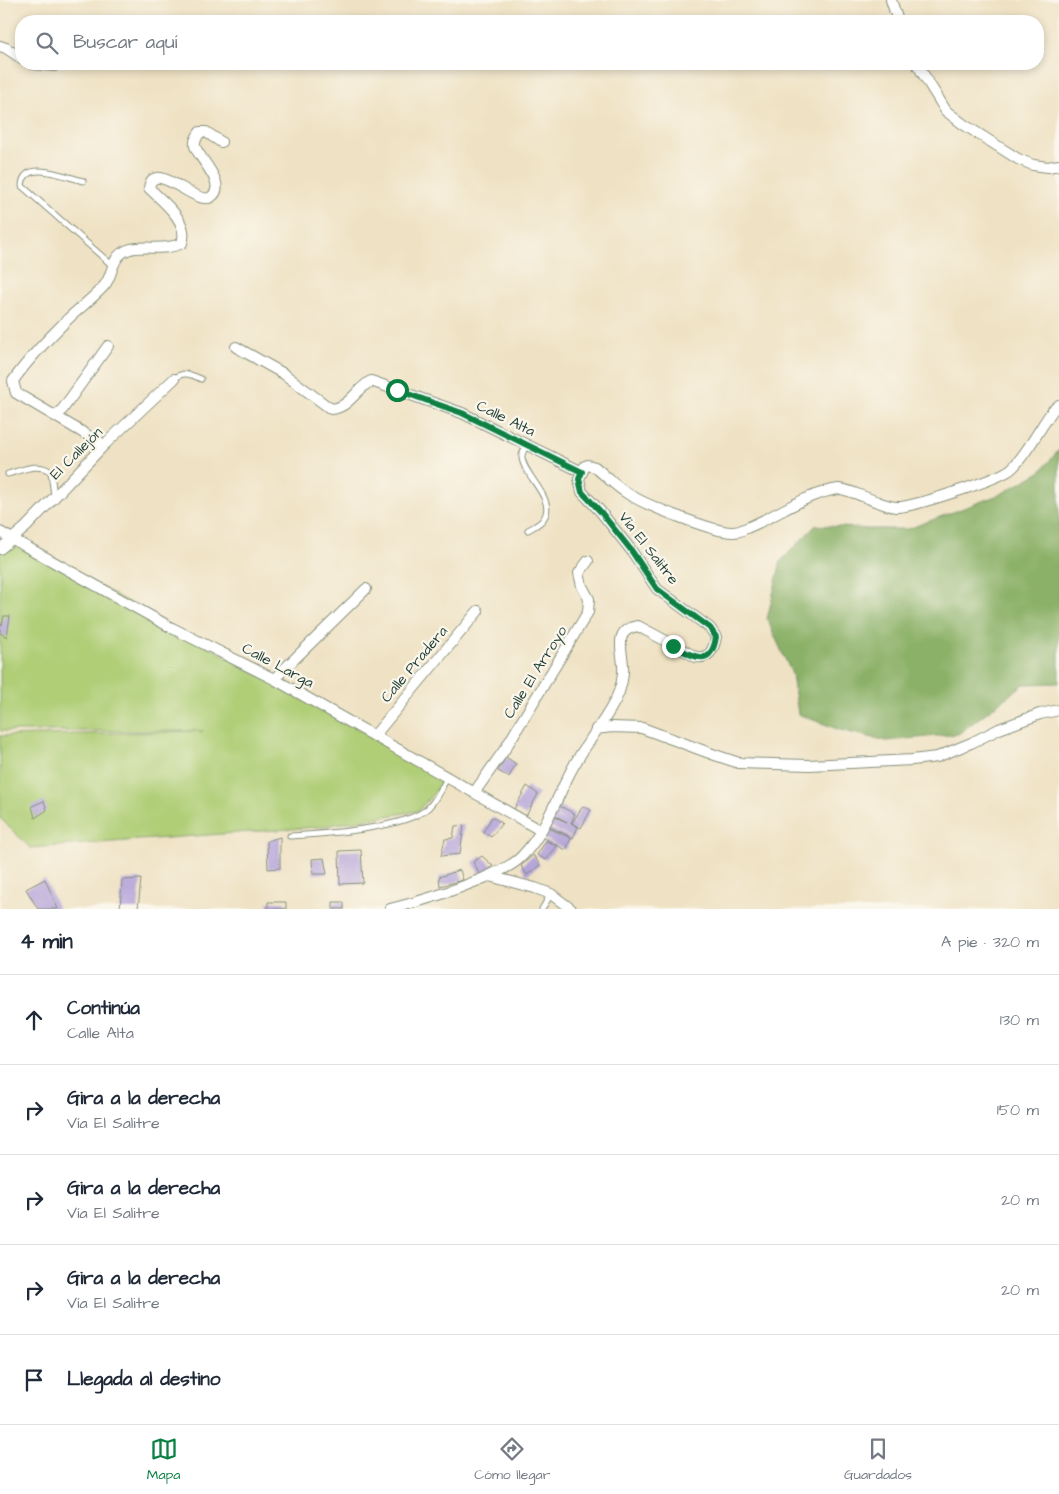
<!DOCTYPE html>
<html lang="es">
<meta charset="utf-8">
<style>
body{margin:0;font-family:"Architects Daughter",sans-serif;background:#f6f6f7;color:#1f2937}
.stop{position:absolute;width:15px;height:15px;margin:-11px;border:4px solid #0b8043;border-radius:50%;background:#fff}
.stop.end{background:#0b8043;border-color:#fff;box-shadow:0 1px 5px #0008}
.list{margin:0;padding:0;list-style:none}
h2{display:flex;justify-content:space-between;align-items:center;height:65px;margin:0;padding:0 20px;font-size:21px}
h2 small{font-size:16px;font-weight:400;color:#747a83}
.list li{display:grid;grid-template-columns:32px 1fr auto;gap:15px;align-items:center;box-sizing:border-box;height:90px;padding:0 20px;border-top:1px solid #e0e1e3}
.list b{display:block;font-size:19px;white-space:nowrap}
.list p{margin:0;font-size:16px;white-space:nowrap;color:#747a83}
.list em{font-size:16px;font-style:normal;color:#747a83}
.icon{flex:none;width:28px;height:28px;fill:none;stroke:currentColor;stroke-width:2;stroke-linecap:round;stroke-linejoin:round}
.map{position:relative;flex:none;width:1059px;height:909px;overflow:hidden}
.search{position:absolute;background:#fff;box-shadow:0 2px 8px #0003;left:15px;right:15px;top:15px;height:55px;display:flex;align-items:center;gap:12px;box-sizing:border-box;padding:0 18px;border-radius:20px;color:#747a83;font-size:19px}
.sheet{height:515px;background:#fff}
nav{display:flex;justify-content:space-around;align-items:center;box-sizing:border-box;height:70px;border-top:1px solid #e0e1e3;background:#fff;font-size:14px;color:#747a83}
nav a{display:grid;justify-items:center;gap:2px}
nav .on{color:#0b8043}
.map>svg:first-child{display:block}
</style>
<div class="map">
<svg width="1059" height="909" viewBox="0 0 1059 909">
<rect width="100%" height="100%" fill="#fbf7ec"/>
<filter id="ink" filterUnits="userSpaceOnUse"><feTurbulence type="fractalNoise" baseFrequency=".02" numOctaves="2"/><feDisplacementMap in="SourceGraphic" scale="10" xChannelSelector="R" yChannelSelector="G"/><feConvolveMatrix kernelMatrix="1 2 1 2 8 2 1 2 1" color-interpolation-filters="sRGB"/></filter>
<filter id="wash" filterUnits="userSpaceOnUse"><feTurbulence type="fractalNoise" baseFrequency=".0096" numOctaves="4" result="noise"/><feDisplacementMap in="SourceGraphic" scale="20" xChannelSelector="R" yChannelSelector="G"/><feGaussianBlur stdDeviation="1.12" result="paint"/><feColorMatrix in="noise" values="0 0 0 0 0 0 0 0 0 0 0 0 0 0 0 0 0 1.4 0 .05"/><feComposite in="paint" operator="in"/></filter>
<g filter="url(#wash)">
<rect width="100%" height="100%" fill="#efe2c4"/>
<!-- green -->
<path fill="#afce76" stroke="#678655" d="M12 538 447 778 418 811 318 827 30 848 0 818V736L203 731H0V551Z"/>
<!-- forest -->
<path fill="#8bb167" stroke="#55774e" d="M1059 450V683L1024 684 958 734 886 741 840 730 798 714 792 674 767 619 781 561 816 525 868 529H908L1001 494 1040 472Z"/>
<g id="blocks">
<!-- building -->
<path fill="#b2a1d8" d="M4 616H10L7 637 0 633V624L2 625Z
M506 757 516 764 509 777 498 771Z
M527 786 538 794 526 816 514 809Z
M44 801 47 810 35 818 32 806Z
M558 805 575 814 571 823 578 827 573 838 548 826 553 816 567 822 554 815Z
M583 806 591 810 581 828 572 823Z
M492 817 502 823 491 837 483 832Z
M464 825 460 854 441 856 445 839 453 838 455 826Z
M546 827 571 838 566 850 542 837Z
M280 837V868L268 869 267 841Z
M546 841 557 846 546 860 537 855Z
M361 850 363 883 340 884 339 851Z
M533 855 540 865 527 875 521 866Z
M482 856 493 866 480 875 473 862Z
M324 858 327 874H313L312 859Z
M460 870 463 880 440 886 439 877Z
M45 879 58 909H38L26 889Z
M141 879 138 909H120L122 880Z
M268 902H286V909H268Z
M333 902H344V909H333Z"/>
</g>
</g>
<g filter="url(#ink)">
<use href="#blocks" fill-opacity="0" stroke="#87907c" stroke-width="1"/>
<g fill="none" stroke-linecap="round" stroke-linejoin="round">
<defs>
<path id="lane" d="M83 181C66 177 23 158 22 186L113 266
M174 379C183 371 190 374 201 379
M527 445C525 448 522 453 522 456 521 473 557 499 544 518 541 524 533 527 528 530
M8 474C22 470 39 462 51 472L54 496
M290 836C322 834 405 829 428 808 436 800 442 788 447 778
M542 909 551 894"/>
<path id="street" d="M891 0 898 21
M0 46 6 48 21 58
M33 64 54 66
M917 64 946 111 963 124 1018 159 1033 165 1048 167 1059 165
M236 347 284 374 331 409C349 408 356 389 371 381L462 413 582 472
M57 417 108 346
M104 445 16 393 13 381C29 358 50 337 70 317 81 307 94 297 104 286 113 276 111 260 122 253 137 242 162 253 182 243 190 221 162 201 149 188 153 157 197 207 211 197 229 185 198 158 195 146 194 140 197 137 200 132H206L221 142
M0 532 172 628 274 679 540 830
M0 549 26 527 104 445 174 379
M274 679 366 589
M596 729 612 727 642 728 715 755 739 763 809 765 912 760 937 757 971 743 999 729 1040 714 1059 710
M374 736 478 611
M474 793 505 749 588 612 589 599 582 586 579 573 588 561
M489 876 535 888 551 894 571 909
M390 909C423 901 453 891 484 878 497 872 513 866 523 855 545 832 557 797 572 769 583 748 599 729 611 708 618 697 622 685 623 673 625 654 610 630 638 626L696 657C710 659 714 649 716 637L710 628 657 589 631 550 600 511 582 492 579 479 585 466 588 465 595 467C606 476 617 488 630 495 646 505 716 533 733 532 737 532 741 531 744 529 776 517 804 494 838 489 850 488 880 506 896 507 911 508 999 479 1011 469 1025 457 1041 426 1053 410L1059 405"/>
</defs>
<!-- lane casing -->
<use href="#lane" stroke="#87907c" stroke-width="7"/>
<!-- street casing -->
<use href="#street" stroke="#87907c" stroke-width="12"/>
<!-- lane -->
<use href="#lane" stroke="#fff" stroke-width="5"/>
<!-- street -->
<use href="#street" stroke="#fff" stroke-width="10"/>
</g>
</g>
<g fill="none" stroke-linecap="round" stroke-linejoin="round" filter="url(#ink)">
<!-- route -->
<path stroke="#0b8043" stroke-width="6" d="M397 390 462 413 582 472 579 479 582 492 600 511 631 550 657 589 710 628 716 637C711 669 693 656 673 646"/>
</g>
<g text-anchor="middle" stroke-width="4.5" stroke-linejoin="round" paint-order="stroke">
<!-- street labels -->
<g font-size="15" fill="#1f3d34" stroke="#fbf7ec">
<text transform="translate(506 418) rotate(26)" y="5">Calle Alta</text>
<text transform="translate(76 453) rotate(-45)" y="5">El Callejón</text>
<text transform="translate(649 548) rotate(52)" y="5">Vía El Salitre</text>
<text transform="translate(414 664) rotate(-50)" y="5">Calle Pradera</text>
<text transform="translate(278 665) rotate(28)" y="5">Calle Larga</text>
<text transform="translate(535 672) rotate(-58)" y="5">Calle El Arroyo</text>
</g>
</g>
</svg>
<div class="stop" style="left:397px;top:390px"></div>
<div class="stop end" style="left:673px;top:646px"></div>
<div class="search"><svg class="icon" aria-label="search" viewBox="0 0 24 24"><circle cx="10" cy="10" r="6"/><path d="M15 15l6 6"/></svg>Buscar aquí</div>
</div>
<section class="sheet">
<h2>4 min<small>A pie · 320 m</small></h2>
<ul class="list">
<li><svg class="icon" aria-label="ahead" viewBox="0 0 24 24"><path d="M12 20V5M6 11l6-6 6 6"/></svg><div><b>Continúa</b><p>Calle Alta</p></div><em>130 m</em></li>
<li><svg class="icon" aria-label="right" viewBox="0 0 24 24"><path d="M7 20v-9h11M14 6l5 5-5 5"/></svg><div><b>Gira a la derecha</b><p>Vía El Salitre</p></div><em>150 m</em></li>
<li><svg class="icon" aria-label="right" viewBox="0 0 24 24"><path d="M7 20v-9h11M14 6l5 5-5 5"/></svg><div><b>Gira a la derecha</b><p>Vía El Salitre</p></div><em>20 m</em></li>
<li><svg class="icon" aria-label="right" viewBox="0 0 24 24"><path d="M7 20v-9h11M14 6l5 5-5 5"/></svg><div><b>Gira a la derecha</b><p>Vía El Salitre</p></div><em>20 m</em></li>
<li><svg class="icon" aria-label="arrive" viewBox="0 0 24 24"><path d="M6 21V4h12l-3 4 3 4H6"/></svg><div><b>Llegada al destino</b></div></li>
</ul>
</section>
<nav>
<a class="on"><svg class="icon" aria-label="map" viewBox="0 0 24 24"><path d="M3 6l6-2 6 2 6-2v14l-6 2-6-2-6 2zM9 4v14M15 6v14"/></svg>Mapa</a>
<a><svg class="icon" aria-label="directions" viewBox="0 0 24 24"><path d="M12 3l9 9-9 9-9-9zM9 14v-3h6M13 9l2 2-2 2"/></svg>Cómo llegar</a>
<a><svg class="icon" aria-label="saved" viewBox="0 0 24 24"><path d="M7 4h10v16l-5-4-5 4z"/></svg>Guardados</a>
</nav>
